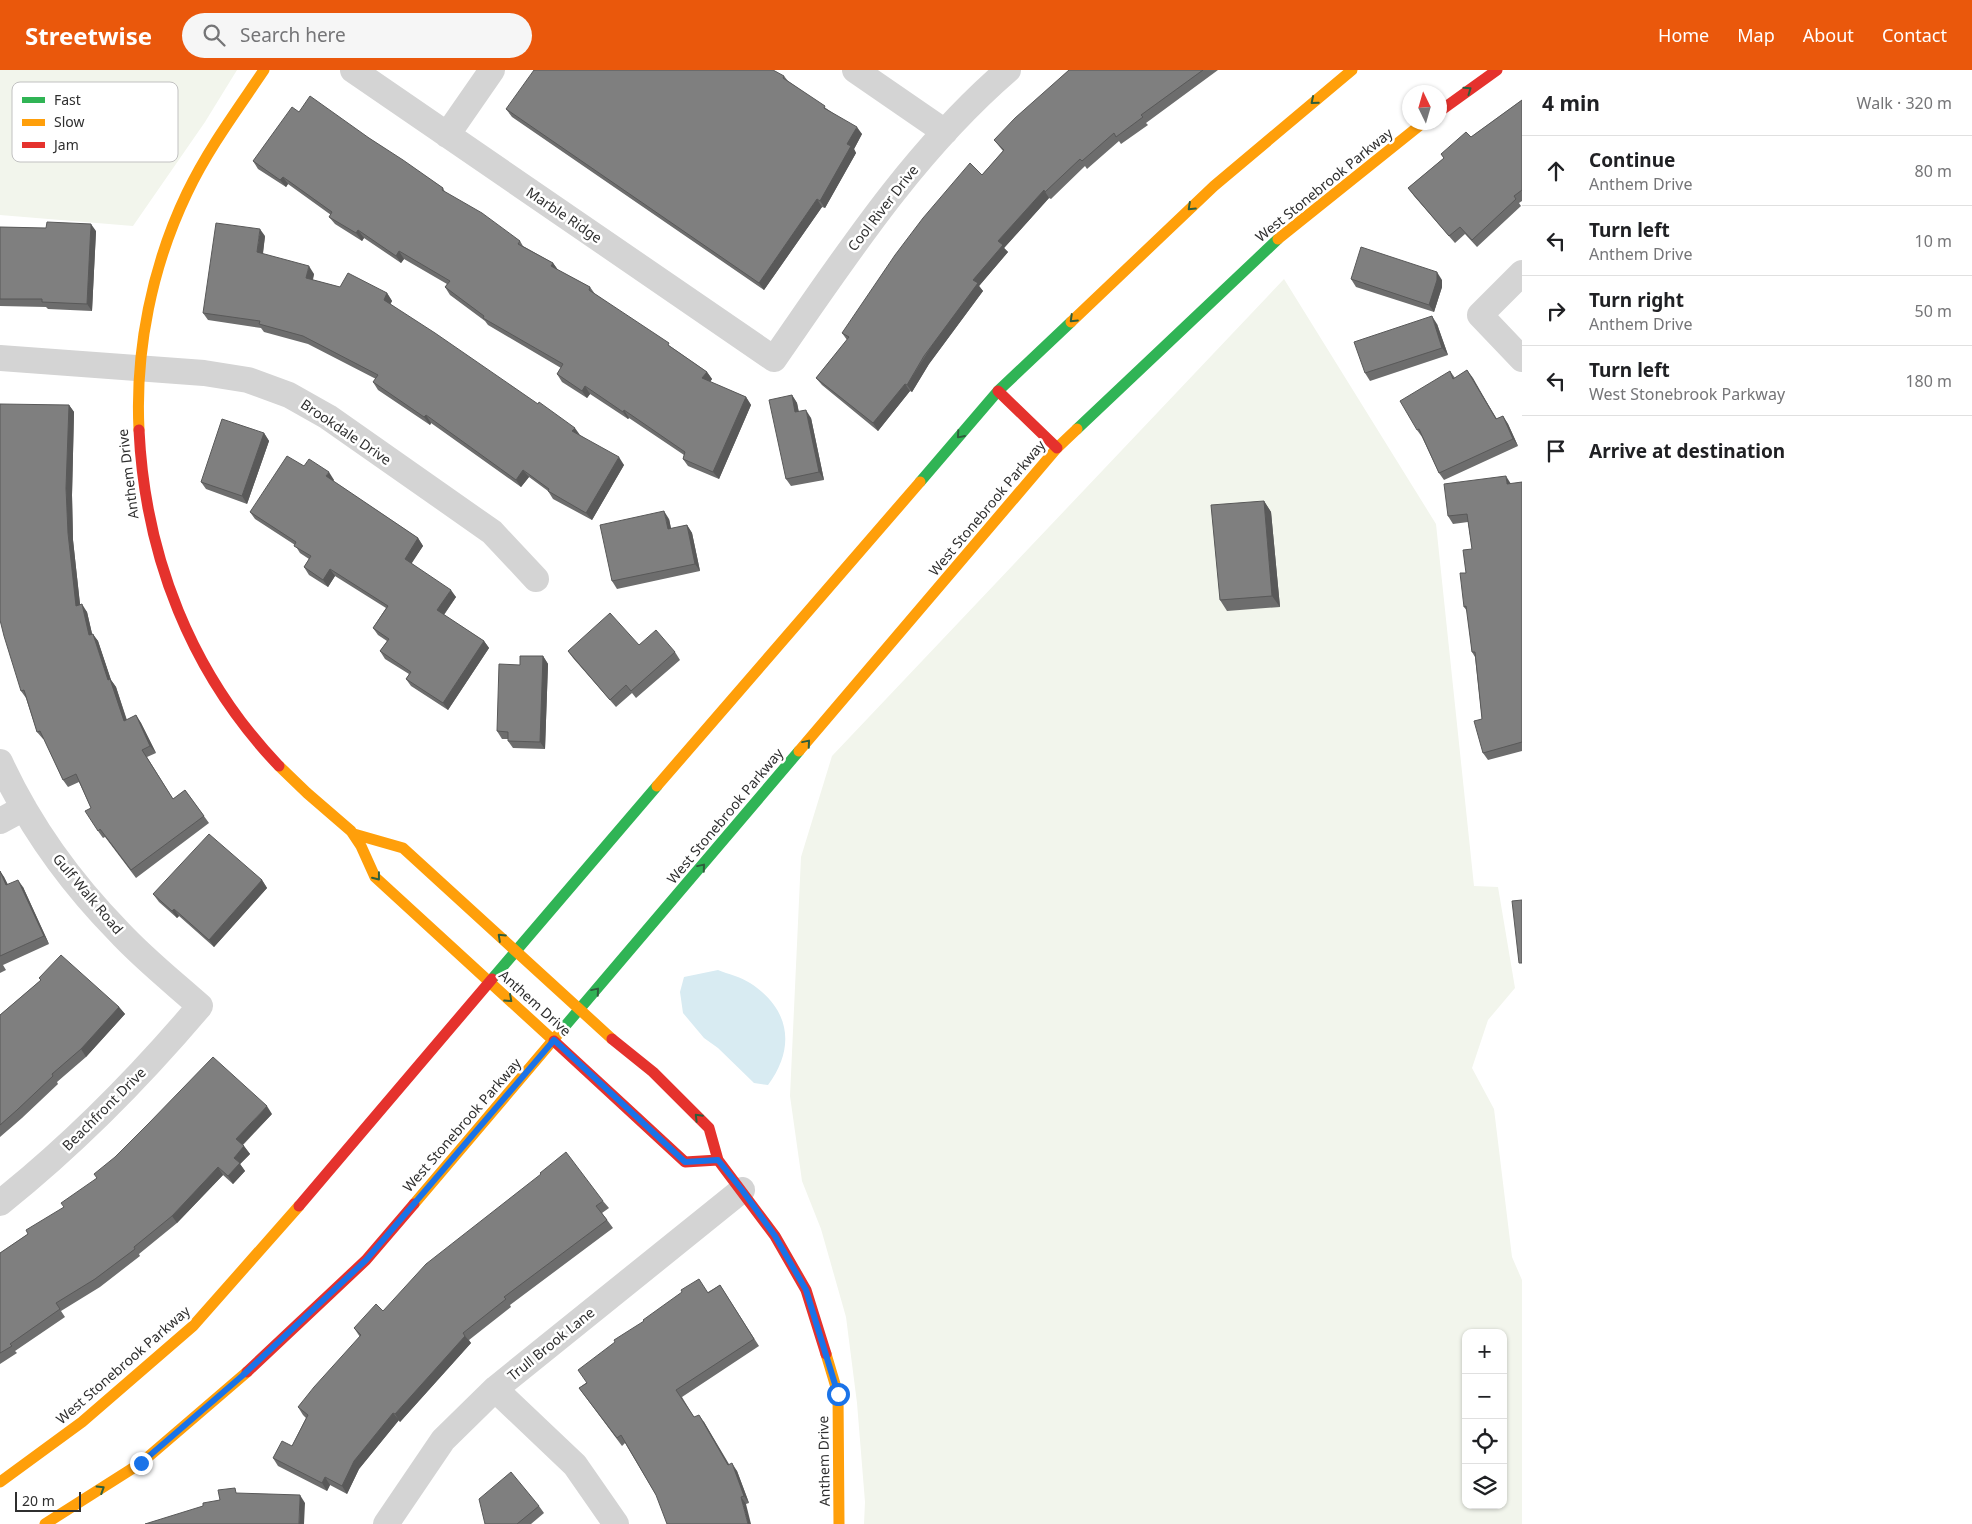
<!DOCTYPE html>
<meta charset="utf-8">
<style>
body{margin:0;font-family:"Noto Sans",sans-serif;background:#f6f6f6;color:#202124}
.controls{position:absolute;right:15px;bottom:15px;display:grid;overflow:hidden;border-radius:10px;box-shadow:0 1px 4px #0004}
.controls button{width:45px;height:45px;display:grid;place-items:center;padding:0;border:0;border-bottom:1px solid #e0e0e0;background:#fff;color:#202124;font:25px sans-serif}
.compass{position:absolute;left:1402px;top:15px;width:45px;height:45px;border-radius:50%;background:#fff;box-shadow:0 1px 4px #0004;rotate:355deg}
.scale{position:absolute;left:15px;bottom:12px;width:66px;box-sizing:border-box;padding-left:5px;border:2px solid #2f2f2f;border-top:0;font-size:14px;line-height:18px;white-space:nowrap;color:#2f2f2f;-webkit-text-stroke:4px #fff;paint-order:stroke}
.stop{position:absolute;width:15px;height:15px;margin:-11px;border:4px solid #1a73e8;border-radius:50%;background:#fff}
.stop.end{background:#1a73e8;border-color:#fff;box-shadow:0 1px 5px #0008}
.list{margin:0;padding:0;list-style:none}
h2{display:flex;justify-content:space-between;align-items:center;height:65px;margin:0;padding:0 20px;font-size:21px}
h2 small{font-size:16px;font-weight:400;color:#757577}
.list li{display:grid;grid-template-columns:32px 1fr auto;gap:15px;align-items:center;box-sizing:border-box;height:70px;padding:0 20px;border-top:1px solid #e0e0e0}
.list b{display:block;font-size:19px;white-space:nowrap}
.list p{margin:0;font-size:16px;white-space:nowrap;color:#757577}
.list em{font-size:16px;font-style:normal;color:#757577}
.icon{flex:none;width:28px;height:28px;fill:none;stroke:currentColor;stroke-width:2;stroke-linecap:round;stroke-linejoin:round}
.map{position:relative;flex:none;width:1522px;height:1454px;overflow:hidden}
header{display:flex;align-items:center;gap:30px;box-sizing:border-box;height:70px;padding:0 25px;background:#ea580c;color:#fff}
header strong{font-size:24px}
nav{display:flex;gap:28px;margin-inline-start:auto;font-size:18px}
.search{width:350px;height:45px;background:#f6f6f6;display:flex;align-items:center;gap:12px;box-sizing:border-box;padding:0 18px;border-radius:28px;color:#757577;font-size:19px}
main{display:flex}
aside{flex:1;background:#fff}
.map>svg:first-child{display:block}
</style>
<header>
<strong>Streetwise</strong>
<div class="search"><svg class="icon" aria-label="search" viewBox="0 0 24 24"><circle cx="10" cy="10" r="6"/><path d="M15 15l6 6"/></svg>Search here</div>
<nav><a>Home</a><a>Map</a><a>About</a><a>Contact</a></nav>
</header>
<main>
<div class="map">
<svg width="1522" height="1454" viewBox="0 0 1522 1454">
<rect width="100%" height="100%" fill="#fff"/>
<!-- green -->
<path fill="#f2f5ec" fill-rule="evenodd" d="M0 0H237L205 52 133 156 0 145Z
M1284 209 1436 454 1474 816 1498 817 1515 918 1488 950 1472 998 1494 1039 1512 1187 1522 1210V1454H864L865 1432 857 1333 846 1247 821 1159 802 1111 790 1026 801 787 832 686ZM1466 1263H1503V1435H1466Z"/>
<!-- water -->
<path fill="#d8ebf2" d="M718 900C728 904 741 907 750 913 790 939 796 977 768 1015L754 1013 718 978 704 968 683 943 680 922 684 907Z"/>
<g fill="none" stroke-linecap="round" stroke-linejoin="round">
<!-- street -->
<path stroke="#d4d4d4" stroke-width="26" d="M353 0 774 289C845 187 913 82 1008 0
M855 0 945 62
M447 65 492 0
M1522 203 1480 245 1522 289
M0 288 204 303 248 310 289 325 328 347 492 462 536 509
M0 692C29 755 70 812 119 862 144 889 173 912 200 936 139 1008 74 1074 0 1133
M0 751 24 738
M495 1319 575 1395 616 1454
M386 1454 443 1370 495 1319 742 1120"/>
<!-- fast -->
<path stroke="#30b455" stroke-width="11" d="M1077 359 1278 169
M920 412 998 321 1071 252
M492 909 657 716
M560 962 799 681"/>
<!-- slow -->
<path stroke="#ff9f0a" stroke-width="11" d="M1278 169 1424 52
M1071 252 1214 116 1352 0
M139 360C135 280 152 196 187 123 208 79 237 40 264 0
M799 681 1057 378 1077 359
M279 696 307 723 351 761 361 776 375 807 554 971
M657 716 920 412
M354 764 403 778 612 969
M414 1134 560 962
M826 1284 838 1324 839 1454
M0 1412 82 1352 193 1256 299 1136
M45 1454 141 1393 247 1302"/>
<!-- jam -->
<path stroke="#e5322d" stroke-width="11" d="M1440 41 1497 0
M998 321 1057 378
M139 360C145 486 191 604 279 696
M612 969 653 1002 709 1058 718 1090 775 1166 806 1220 826 1284
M554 971 685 1092 718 1090
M299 1136 492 909
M247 1302 366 1190 414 1134"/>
</g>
<!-- wall -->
<path fill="#6d6d6d" d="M1069 0H1218L1146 53 1148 55 1121 74 1119 71 1087 99 1085 96 1051 129 1049 128 1004 178 1008 182 979 216 983 221 929 294 912 322 910 321 878 361 822 315 816 308 847 270 842 263 1003 81 994 70Z
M784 6 788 11 862 64 854 79 856 83 825 138 822 137 764 220 512 47 506 39Z
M1522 30V131L1519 133 1521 136 1477 177 1465 164 1455 173 1414 126 1408 118 1444 88 1441 84 1471 67Z
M299 42 369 68 443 118 445 122 520 171 523 176 553 193 558 200 590 217 595 224 707 302 712 309 710 312 746 327 751 335 719 409 688 396 683 389 684 385 629 348 628 349 590 324 587 328 562 312 557 304 561 298 488 255 485 251 450 225 445 217 447 214 404 189 401 193 364 168 362 171 335 154 329 147 331 145 288 114 286 117 258 99 253 91Z
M0 157 96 161 92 241 48 239 46 237 0 236Z
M265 166 263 184 314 204 313 210 340 217 387 223 392 231 390 234 580 365 624 395 592 450 553 429 548 421 529 407 521 417 431 353 430 355 378 320 373 312 376 309 308 274 264 262 261 258 208 250 203 243Z
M1351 209 1442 210V217L1434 242 1356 217Z
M1437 254 1448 285 1370 311 1365 303Z
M1467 300 1497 349 1503 346 1508 354 1518 376 1444 410 1439 403 1422 367 1417 360 1450 301 1455 308Z
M792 325 797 333 799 342 811 348 824 410 791 416 786 409Z
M69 335 74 342 72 425 73 470 80 535 87 542 92 564 98 571 111 610 116 617 127 650 136 645 141 653 156 683 147 687 173 729 185 720 209 753 136 808 105 767 103 768 98 761 91 738 79 712 68 717 63 710 44 669H43L37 662 26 628 21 621Z
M264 363 269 371 247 434 206 419 201 412Z
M304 396 334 410 333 411 418 468 423 476 411 493 456 527 444 545 484 571 489 578 448 640 411 616 406 609 409 604 385 589 380 581 387 571 378 565 373 558 386 538 335 506 328 517 309 505 304 497 309 489 300 483 295 475 255 449 250 442Z
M1522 412V681L1488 690 1483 683 1482 649 1475 587 1472 582 1467 541 1464 537 1466 503 1472 479 1468 452 1453 454 1448 446 1511 414Z
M1264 431 1271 442 1280 537 1227 541 1220 530Z
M669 449 671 459 687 455 692 463 700 501 617 519 612 511Z
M639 575 675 582 680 590 636 628 632 623 616 637 573 588 568 581Z
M543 586 548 594 545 679 513 678 508 671V669H502L497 661 520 595Z
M0 801 4 807 8 815 23 817 49 874 3 895 6 900 0 903Z
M262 810 267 818 214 877 179 846 177 848 159 832 153 824Z
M39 908 119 937 125 944 86 987 57 1012 58 1014 22 1048 0 1067V945L41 910Z
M272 1044 243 1075 250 1084 240 1094 245 1101 233 1114 223 1105 177 1153 139 1184 140 1186 100 1217 61 1241 65 1247 15 1281 17 1283 0 1294V1183L28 1164 64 1137 97 1108Z
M603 1131 609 1138 602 1143 613 1158 510 1235 511 1237 469 1270 471 1273 400 1352 399 1350 359 1399 347 1424 330 1415 327 1421 278 1396 273 1388 292 1376 306 1348 303 1345 298 1337 360 1267 354 1258 383 1241Z
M720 1215 759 1276 682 1327 694 1347 704 1352 729 1394 737 1401 749 1433 746 1434 656 1425 625 1373 622 1376 579 1318 708 1222Z
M539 1436 544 1443 531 1454H485Z"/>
<!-- shaded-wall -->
<path fill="#595959" d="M857 57 862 64 854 79 856 83 825 138 820 131 847 74Z
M283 107 288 114 286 117 280 110Z
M1044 120 1049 128 1004 178 1008 182 979 216 983 221 929 294 912 322 907 315 973 210 998 171Z
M817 129 822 137 764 220 759 213Z
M91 154 96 161 92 241 87 234Z
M260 159 265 166 262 189 257 182Z
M358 160 364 168 362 171 356 163Z
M399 181 404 189 401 193 396 186Z
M553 193 558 200 551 196Z
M309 196 314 204 311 215 306 208Z
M1437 202 1442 210V217L1434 242 1429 235Z
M387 223 392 231 389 237 384 230Z
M1432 246 1437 254 1448 285 1442 278Z
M1467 300 1473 308 1501 357 1496 349Z
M707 302 712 309 707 316 702 308Z
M905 314 910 321 878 361 873 353Z
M585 316 590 324 587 328 582 321Z
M792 325 797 333 800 350 795 342Z
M746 327 751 335 719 409 713 402Z
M69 335 74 342 72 425 73 470 81 543 76 536 68 463 66 418Z
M624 340 629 348 628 349 623 342Z
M806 340 811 348 824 410 819 402Z
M426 345 431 353 430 355 424 347Z
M1503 346 1508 354 1518 376 1513 369Z
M575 358 580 365 572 361Z
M264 363 269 371 247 434 242 426Z
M619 387 624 395 592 450 586 443Z
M523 400 529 407 521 417 516 410Z
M329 402 334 410 331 414 326 406Z
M1506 406 1511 414H1507Z
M1264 431 1271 442 1280 537 1272 526Z
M664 441 669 449 673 467 668 459Z
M687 455 692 463 700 501 695 494Z
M418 468 423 476 410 496 405 489Z
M330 499 335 506 328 517 323 510Z
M451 520 456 527 442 547 437 540Z
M82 534 87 542 94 572 89 565Z
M93 564 98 571 111 610 116 617 129 658 124 651 108 610Z
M484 571 489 578 448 640 443 633Z
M543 586 548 594 545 679 540 672Z
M136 645 141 653 156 683 150 676Z
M0 801 4 807 12 823 6 815Z
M18 810 23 817 49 874 44 866Z
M262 810 267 818 214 877 209 870Z
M174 839 179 846 177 848 172 841Z
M119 937 125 944 86 987 81 979Z
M267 1036 272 1044 241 1076 236 1069Z
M244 1076 250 1084 240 1094 245 1101 233 1114 228 1106 234 1088Z
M218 1097 223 1105 177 1153 172 1146Z
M465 1266 471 1273 400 1352 395 1344Z
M393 1343 399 1350 359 1399 347 1424 342 1416 354 1391Z
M699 1345 704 1352 733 1402 728 1395Z
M732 1393 737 1401 749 1433 744 1426Z
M325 1407 330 1415 327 1421 322 1413Z
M300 1425 305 1433 304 1454H299Z
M741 1427 746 1434 751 1454H748Z"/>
<!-- building -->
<path fill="#7f7f7f" stroke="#595959" d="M534 0H773L784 6 783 8 825 36 824 38 857 57 847 74 851 76 820 131 817 129 759 213 506 39Z
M1069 0H1203L1141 45 1143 47 1116 67 1114 63 1082 91 1080 89 1045 122 1044 120 998 171 1003 175 973 210 978 213 924 286 907 315 905 314 873 353 816 308 849 267 842 263 895 185 923 148 970 93 982 105 1004 80 994 70 1015 48Z
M310 26 369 68 403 90 443 118 442 120 482 143 520 171 518 174 553 193 551 196 590 217 589 220 669 273 668 275 707 302 702 308 746 327 713 402 683 389 685 382 624 340 623 342 585 316 582 321 557 304 563 294 483 248 484 246 445 217 450 211 399 181 396 186 358 160 356 163 329 147 332 142 283 107 280 110 253 91 292 37 299 42Z
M1522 30V120L1514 126 1516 129 1472 170 1460 157 1449 166 1408 118 1444 88 1441 84 1466 62 1471 67Z
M47 152 91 154 87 234 42 232V229H0V157L46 158Z
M216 153 260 159 257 182 309 196 306 208 340 217 348 203 387 223 384 230 435 263 538 334 539 332 575 358 572 361 619 387 586 443 548 421 549 419 523 400 516 410 426 345 424 347 373 312 378 305 303 266 259 254 260 251 203 243Z
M1361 177 1437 202V210L1429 235 1351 209Z
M1432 246 1442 278 1365 303 1354 272Z
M1467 300 1496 349 1503 346 1513 369 1439 403 1419 359 1417 360 1400 331 1450 301 1453 309Z
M792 325 795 342 806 340 819 402 786 409 769 330Z
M0 334 69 335 66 418 68 463 76 536 82 534 89 565 93 564 108 610 110 609 124 651 136 645 150 676 142 680 173 729 185 720 204 746 131 800 100 759 98 761 85 741 91 738 76 704 63 710 40 661 37 662 24 620 21 621 4 566 0 550Z
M222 349 264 363 242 426 201 412Z
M287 386 304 396 309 389 329 402 326 406 418 468 405 489 451 520 437 540 484 571 443 633 406 609 411 602 380 581 389 569 373 558 388 536 330 499 323 510 304 497 311 486 294 476 296 472 250 442Z
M1506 406 1507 414 1522 412V672L1483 683 1474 651 1482 649 1475 582H1472L1466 536 1464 537 1460 503H1466L1463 480 1472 479 1467 444 1448 446 1444 414Z
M1264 431 1272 526 1220 530 1211 435Z
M664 441 668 459 687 455 695 494 612 511 600 455Z
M610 543 639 575 656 560 675 582 631 621 626 615 610 630 568 581Z
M520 586H543L540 672 508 671V662L497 661 499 594 520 595Z
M209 764 262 810 209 870 174 839 172 841 153 824Z
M0 801 6 815 18 810 44 866 0 886Z
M1522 830V893H1519L1512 831Z
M61 885 119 937 81 979 52 1004 53 1006 17 1040 0 1055V945L41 910 39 908Z
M213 987 267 1036 236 1069 244 1076 234 1088 240 1093 228 1106 218 1097 172 1146 134 1177 135 1179 95 1209 56 1233 60 1239 10 1274 12 1276 0 1283V1183L28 1164 26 1160 64 1137 61 1133 97 1108 94 1104 115 1087 149 1053Z
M566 1082 603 1131 596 1136 607 1150 504 1227 506 1229 463 1263 465 1266 395 1344 393 1343 354 1391 342 1416 325 1407 322 1413 273 1388 282 1371 292 1376 308 1345 298 1337 314 1317 361 1265 354 1258 376 1234 383 1241 426 1194 541 1104 540 1103Z
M699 1209 708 1223 720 1215 754 1269 676 1320 694 1347 699 1345 728 1395 732 1393 744 1426 741 1427 748 1454H667L656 1425 621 1365 617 1368 579 1318 587 1313 578 1300 615 1272 614 1270 644 1251 643 1250 682 1222 681 1220Z
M511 1402 539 1436 517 1454H485L479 1429Z
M235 1418 236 1423 300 1425 299 1454H145L203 1436V1433L220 1430 218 1420Z"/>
<!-- one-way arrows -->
<defs><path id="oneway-chevron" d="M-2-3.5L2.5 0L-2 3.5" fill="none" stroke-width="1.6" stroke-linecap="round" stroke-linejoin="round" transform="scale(1.25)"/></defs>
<g stroke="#2f5e3c">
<use href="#oneway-chevron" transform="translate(1468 20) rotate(-35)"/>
<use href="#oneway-chevron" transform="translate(1314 31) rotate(140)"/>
<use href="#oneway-chevron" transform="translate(1191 137) rotate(137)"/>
<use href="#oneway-chevron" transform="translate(1073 249) rotate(136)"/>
<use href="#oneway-chevron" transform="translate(960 365) rotate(131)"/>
<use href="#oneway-chevron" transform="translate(807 673) rotate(-50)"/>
<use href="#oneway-chevron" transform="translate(702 797) rotate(-50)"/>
<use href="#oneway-chevron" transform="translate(377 807) rotate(52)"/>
<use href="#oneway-chevron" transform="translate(501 867) rotate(-137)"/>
<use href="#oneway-chevron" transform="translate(596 921) rotate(-50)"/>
<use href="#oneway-chevron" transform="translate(509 929) rotate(42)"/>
<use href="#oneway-chevron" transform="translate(698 1047) rotate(-135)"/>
<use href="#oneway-chevron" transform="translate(101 1419) rotate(-32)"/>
</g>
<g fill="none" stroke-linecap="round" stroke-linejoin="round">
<!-- route -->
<path stroke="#1a73e8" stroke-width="6" d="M141 1393 242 1306 366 1190 554 970 685 1092 718 1090 742 1120 775 1166 806 1220 838 1324"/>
</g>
<g text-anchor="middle" stroke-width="5" stroke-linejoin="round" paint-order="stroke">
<!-- street labels -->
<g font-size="14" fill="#2f2f2f" stroke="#fff">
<text transform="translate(1324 115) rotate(-39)" y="5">West Stonebrook Parkway</text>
<text transform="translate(883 138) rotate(-52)" y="5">Cool River Drive</text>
<text transform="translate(564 145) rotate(34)" y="5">Marble Ridge</text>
<text transform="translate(346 362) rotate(34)" y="5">Brookdale Drive</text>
<text transform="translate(128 404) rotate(-97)" y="5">Anthem Drive</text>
<text transform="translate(987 438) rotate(-50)" y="5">West Stonebrook Parkway</text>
<text transform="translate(725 746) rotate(-50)" y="5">West Stonebrook Parkway</text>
<text transform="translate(88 824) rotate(50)" y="5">Gulf Walk Road</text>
<text transform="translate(535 933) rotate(42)" y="5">Anthem Drive</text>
<text transform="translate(104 1039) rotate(-45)" y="5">Beachfront Drive</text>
<text transform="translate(462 1055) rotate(-49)" y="5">West Stonebrook Parkway</text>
<text transform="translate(551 1274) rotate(-39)" y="5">Trull Brook Lane</text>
<text transform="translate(123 1295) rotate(-41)" y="5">West Stonebrook Parkway</text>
<text transform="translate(824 1391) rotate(-91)" y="5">Anthem Drive</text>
</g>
</g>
<!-- legend -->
<rect x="12" y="12" width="166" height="80" rx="8" fill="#fff" stroke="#c1c1c1" stroke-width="1"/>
<rect x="22" y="27" width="23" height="6" fill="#30b455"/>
<rect x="22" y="49" width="23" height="7" fill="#ff9f0a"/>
<rect x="22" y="72" width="23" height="6" fill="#e5322d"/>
<g font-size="14" fill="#2f2f2f">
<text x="54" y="35">Fast</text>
<text x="54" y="57">Slow</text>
<text x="54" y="80">Jam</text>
</g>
</svg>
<div class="controls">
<button>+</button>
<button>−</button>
<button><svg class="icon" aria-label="locate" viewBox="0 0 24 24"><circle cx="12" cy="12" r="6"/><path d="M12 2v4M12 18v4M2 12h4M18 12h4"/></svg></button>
<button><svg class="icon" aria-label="layers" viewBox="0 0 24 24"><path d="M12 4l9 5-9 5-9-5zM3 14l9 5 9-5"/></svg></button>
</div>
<svg class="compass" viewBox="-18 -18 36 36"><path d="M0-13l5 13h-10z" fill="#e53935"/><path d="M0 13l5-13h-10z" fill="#757577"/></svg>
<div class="scale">20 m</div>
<div class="stop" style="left:838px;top:1324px"></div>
<div class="stop end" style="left:141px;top:1393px"></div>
</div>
<aside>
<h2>4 min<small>Walk · 320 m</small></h2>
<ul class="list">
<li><svg class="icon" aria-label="ahead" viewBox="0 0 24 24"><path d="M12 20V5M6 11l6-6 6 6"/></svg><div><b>Continue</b><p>Anthem Drive</p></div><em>80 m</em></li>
<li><svg class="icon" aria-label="left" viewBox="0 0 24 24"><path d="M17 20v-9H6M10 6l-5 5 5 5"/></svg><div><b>Turn left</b><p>Anthem Drive</p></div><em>10 m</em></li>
<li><svg class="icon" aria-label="right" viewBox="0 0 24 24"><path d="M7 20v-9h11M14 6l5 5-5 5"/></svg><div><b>Turn right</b><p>Anthem Drive</p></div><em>50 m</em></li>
<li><svg class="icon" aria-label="left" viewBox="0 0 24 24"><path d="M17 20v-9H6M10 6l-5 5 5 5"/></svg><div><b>Turn left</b><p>West Stonebrook Parkway</p></div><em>180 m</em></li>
<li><svg class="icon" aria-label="arrive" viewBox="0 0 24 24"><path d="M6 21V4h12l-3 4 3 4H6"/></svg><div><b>Arrive at destination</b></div></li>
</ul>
</aside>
</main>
